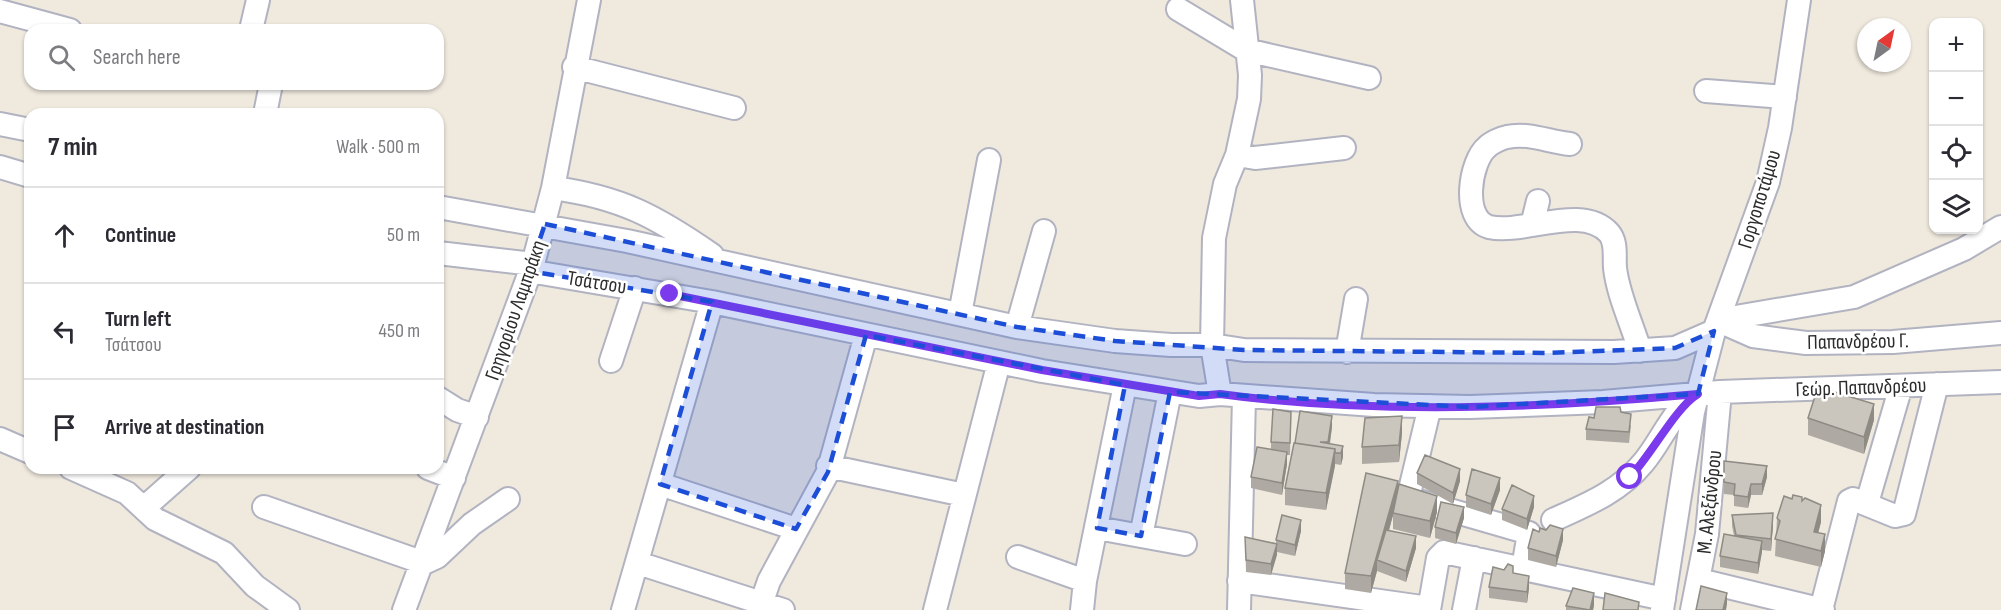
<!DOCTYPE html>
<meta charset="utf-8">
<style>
body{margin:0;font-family:"Sofia Sans Condensed",sans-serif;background:#f7f7f7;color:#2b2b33}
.controls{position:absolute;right:18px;top:18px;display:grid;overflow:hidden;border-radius:12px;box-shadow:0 2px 4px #0004}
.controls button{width:54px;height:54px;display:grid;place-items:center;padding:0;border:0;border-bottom:2px solid #e1e1e2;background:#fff;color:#2b2b33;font:30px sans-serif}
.compass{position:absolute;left:1857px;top:18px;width:54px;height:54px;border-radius:50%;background:#fff;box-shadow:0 2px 4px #0004;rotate:33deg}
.stop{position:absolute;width:18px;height:18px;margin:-14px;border:4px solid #7c3aed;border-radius:50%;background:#fff}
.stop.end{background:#7c3aed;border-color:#fff;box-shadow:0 2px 6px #0008}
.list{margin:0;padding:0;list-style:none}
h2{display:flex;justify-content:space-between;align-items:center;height:78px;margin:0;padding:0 24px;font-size:26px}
h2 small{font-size:20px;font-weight:400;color:#7c7c81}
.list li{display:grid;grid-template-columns:39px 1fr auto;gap:18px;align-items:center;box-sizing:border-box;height:96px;padding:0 24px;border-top:2px solid #e1e1e2}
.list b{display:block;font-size:22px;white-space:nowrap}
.list p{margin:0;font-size:20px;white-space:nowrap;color:#7c7c81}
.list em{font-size:20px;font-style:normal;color:#7c7c81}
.icon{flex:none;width:33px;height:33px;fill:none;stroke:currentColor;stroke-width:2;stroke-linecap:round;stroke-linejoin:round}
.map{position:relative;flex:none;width:2001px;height:610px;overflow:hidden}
.search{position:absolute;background:#fff;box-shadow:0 2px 4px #0004;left:24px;top:24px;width:420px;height:66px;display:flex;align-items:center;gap:15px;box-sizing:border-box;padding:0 21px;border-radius:18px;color:#7c7c81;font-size:22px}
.panel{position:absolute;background:#fff;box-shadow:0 2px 4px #0004;left:24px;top:108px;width:420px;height:366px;border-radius:18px}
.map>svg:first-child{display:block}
</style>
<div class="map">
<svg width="2001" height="610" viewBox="0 0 2001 610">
<rect width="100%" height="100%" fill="#efe9de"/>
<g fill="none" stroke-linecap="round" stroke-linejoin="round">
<defs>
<path id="minor" d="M1178 9 1246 50 1369 78
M0 11 70 30
M251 30 258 0
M574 67 734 108
M1706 91 1785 97
M265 114 271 84
M0 124 30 130
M1570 144C1549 142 1528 132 1507 137 1501 138 1491 143 1487 147 1470 161 1461 219 1489 227 1524 235 1582 203 1609 233 1617 242 1614 256 1615 268 1618 295 1632 324 1640 351
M1237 155 1255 158 1344 148
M0 167 30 176
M553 188C621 197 657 217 712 255
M438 207 627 241 1017 327 1115 341 1171 345H1212L1244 350 1614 352 1675 348 1714 331
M1532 225 1538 201
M438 253 533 264
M529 271 712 302 1042 371 1199 396 1220 394 1374 405 1470 407 1603 402 1720 392 2001 382
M960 314 989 160
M1718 320 1854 297 1964 249 2001 227
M1719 321 1753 336 1806 343 1893 342 2001 333
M1017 327 1044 231
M1347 352 1356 299
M611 361 635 288
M1220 394 1212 345 1214 238 1225 184 1237 155 1249 99 1250 75 1242 0
M438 398 457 410 477 417
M1430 406 1408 498 1529 533 1523 568
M0 439 30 452
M828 466 964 495
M71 468 127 493 155 519 224 553 255 586 288 610
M428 468 454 478
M660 484 796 529
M1867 503 1901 386
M145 507 189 468
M264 507 424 563 437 557 472 524 508 499
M1553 520C1586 505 1619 492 1643 463 1661 442 1673 409 1697 394
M1097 528 1185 544
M1141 536 1170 392
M1018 557 1085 581
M638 563 783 610
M1699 580 1823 610
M1239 581 1429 608
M404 610 533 264 553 188 589 0
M623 610 712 302
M759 610 769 581 828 472 866 335
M935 610 999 362
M1082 610 1085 581 1125 385
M1239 610 1244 397
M1429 610 1438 558 1444 552 1664 599
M1464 610 1474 558
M1662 610 1693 412 1714 331 1768 182 1780 128 1799 0
M1692 610 1707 534 1720 392
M1821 610 1849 501 1853 499 1895 516 1904 514 1937 384"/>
</defs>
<!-- minor casing -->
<use href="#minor" stroke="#b2b3c1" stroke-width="26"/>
<!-- minor -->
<use href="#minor" stroke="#fff" stroke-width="22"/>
</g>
<!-- wall -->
<path fill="#aeaaa3" d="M1291 412 1290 455H1287V464L1282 495 1251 488V477L1271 450V442Z
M1621 412 1631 426 1629 443 1586 440V429L1594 418Z
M1808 418 1874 420 1864 454 1808 435Z
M1332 427 1330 444 1343 446V457L1341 465 1335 464 1326 510 1285 505V488L1295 443Z
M1402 433 1399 462 1362 464V447Z
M1724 461 1767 477 1762 495H1751L1748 508 1734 506V495L1724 494Z
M1417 473 1460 481 1453 504 1417 484Z
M1500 490 1491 515 1466 507V495Z
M1398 491 1437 512 1430 538 1393 529V514L1389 531 1416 548 1406 582 1377 571 1371 593 1345 589V573Z
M1792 499 1802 501 1821 522 1818 533 1825 551 1821 567 1775 556 1777 518Z
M1534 507 1527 530 1502 520V509Z
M1732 515 1773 524 1771 551 1762 550 1758 574 1720 567V556L1734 536 1732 526Z
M1464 518 1456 544 1435 538V527Z
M1301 531 1295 556 1277 552 1271 575 1246 572 1245 537 1276 543V540Z
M1539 532 1563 540 1556 567 1528 560V548Z
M1513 573 1529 588 1527 603 1489 598V587Z
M1594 605 1593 610H1566V606Z"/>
<!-- shaded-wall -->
<path fill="#8d8b84" d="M1874 404V420L1864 454V437Z
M1332 416V427L1328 453V442Z
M1402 416V433L1399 462V445Z
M1343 446V457L1341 465V453Z
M1335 449V466L1326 510V493Z
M1287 452V464L1282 495V483Z
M1767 466V477L1762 495V484Z
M1460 469V481L1453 504V493Z
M1500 478V490L1491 515V504Z
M1398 481V498L1380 561 1377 560V571L1371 593V576Z
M1751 484V495L1748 508V497Z
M1437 496V512L1430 538V521Z
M1534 496V507L1527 530V519Z
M1821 505V522L1814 549V532Z
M1464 507V518L1456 544V533Z
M1773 513V524L1771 551V539Z
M1301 520V531L1295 556V545Z
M1563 529V540L1556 567V556Z
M1825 534V551L1821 567V551Z
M1416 536V548L1406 582V571Z
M1762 541V552L1758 574V563Z
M1277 544V555L1271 575V564Z
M1529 576V588L1527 603V592Z
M1594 593V605L1593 610H1590Z
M1727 593V604L1726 610H1723Z"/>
<!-- building -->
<path fill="#cac6bd" stroke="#8d8b84" stroke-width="1.5" d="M1818 387 1874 404 1864 437 1808 418Z
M1596 407H1620L1621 412 1631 414 1629 432 1586 429 1589 417 1594 418Z
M1273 409 1291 412 1290 443 1271 442Z
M1300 411 1332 416 1328 442H1320L1343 446 1341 453H1335V449L1295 443Z
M1402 416 1399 445 1362 447 1365 418Z
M1294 443 1335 449 1326 493 1285 488Z
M1257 447 1287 452 1282 483 1251 477Z
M1425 455 1460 469 1453 493 1417 473Z
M1724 461 1767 466 1762 484H1751L1748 497 1734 495 1735 484 1724 482Z
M1472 469 1500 478 1491 504 1466 495Z
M1366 473 1398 481 1371 576 1345 573Z
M1399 484 1437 496 1430 521 1393 513Z
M1512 485 1534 496 1527 519 1502 509Z
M1793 495 1802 497V501L1805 498 1821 505 1814 532 1825 534 1821 551 1775 539 1780 521 1777 518 1784 496 1792 499Z
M1441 502 1464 507 1456 533 1435 527Z
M1773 513 1771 539 1736 535 1732 515Z
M1282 515 1301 520 1295 545 1276 540Z
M1550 525 1563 529 1556 556 1528 548 1533 529 1539 532 1540 528 1546 530Z
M1386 530 1416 536 1406 571 1377 560Z
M1724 534 1762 541 1758 563 1720 556Z
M1245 537 1277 544 1271 564 1246 560Z
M1508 564 1513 566V573L1529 576 1527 592 1489 587 1493 567 1504 570Z
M1701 586 1727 593 1723 610H1696Z
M1573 588 1594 593 1590 610 1566 606Z
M1605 593 1639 602 1638 610H1603Z"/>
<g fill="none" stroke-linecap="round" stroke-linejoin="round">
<!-- route -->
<path stroke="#7c3aed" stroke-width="8" d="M670 294 1042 370 1199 396 1220 394C1374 415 1543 408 1698 394 1675 408 1652 454 1630 477"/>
</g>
<!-- marked area -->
<path fill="#1d4ed8" fill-opacity="0.2" stroke="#1d4ed8" stroke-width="4.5" stroke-dasharray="12 8" stroke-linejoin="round" d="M545 224 1017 327 1115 341 1244 350 1547 353 1675 348 1714 331 1698 394 1470 407 1170 392 1141 536 1097 528 1125 385 866 335 828 472 796 529 660 484 712 302 529 271Z"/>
<g text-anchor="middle" stroke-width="5" stroke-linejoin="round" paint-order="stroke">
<!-- street labels -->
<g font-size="21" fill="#2c2c2c" stroke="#fff">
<text transform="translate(1759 199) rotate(-73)" y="7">Γοργοποτάμου</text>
<text transform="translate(597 282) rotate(9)" y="7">Τσάτσου</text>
<text transform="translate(515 310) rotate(-71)" y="7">Γρηγορίου Λαμπράκη</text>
<text transform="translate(1858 341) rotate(-1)" y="7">Παπανδρέου Γ.</text>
<text transform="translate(1861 387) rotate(-2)" y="7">Γεώρ. Παπανδρέου</text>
<text transform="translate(1709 502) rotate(-84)" y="7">Μ. Αλεξάνδρου</text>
</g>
</g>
</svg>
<div class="controls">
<button>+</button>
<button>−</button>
<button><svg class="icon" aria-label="locate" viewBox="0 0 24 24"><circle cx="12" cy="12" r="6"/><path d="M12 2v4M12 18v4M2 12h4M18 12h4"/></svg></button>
<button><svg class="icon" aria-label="layers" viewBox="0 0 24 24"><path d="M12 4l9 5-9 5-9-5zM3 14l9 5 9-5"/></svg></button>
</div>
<svg class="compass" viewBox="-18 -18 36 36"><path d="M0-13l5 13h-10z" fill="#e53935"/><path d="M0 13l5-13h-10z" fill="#7c7c81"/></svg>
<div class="stop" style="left:1630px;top:477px"></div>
<div class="stop end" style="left:670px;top:294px"></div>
<div class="search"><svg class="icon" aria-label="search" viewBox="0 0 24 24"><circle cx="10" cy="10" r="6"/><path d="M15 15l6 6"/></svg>Search here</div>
<section class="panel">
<h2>7 min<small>Walk · 500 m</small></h2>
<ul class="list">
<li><svg class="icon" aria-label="ahead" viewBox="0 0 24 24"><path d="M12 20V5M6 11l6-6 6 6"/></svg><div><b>Continue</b></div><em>50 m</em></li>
<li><svg class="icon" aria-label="left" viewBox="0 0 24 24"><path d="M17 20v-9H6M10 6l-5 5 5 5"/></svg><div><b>Turn left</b><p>Τσάτσου</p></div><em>450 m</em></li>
<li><svg class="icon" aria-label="arrive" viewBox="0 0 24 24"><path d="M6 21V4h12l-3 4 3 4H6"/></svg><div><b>Arrive at destination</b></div></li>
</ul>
</section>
</div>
